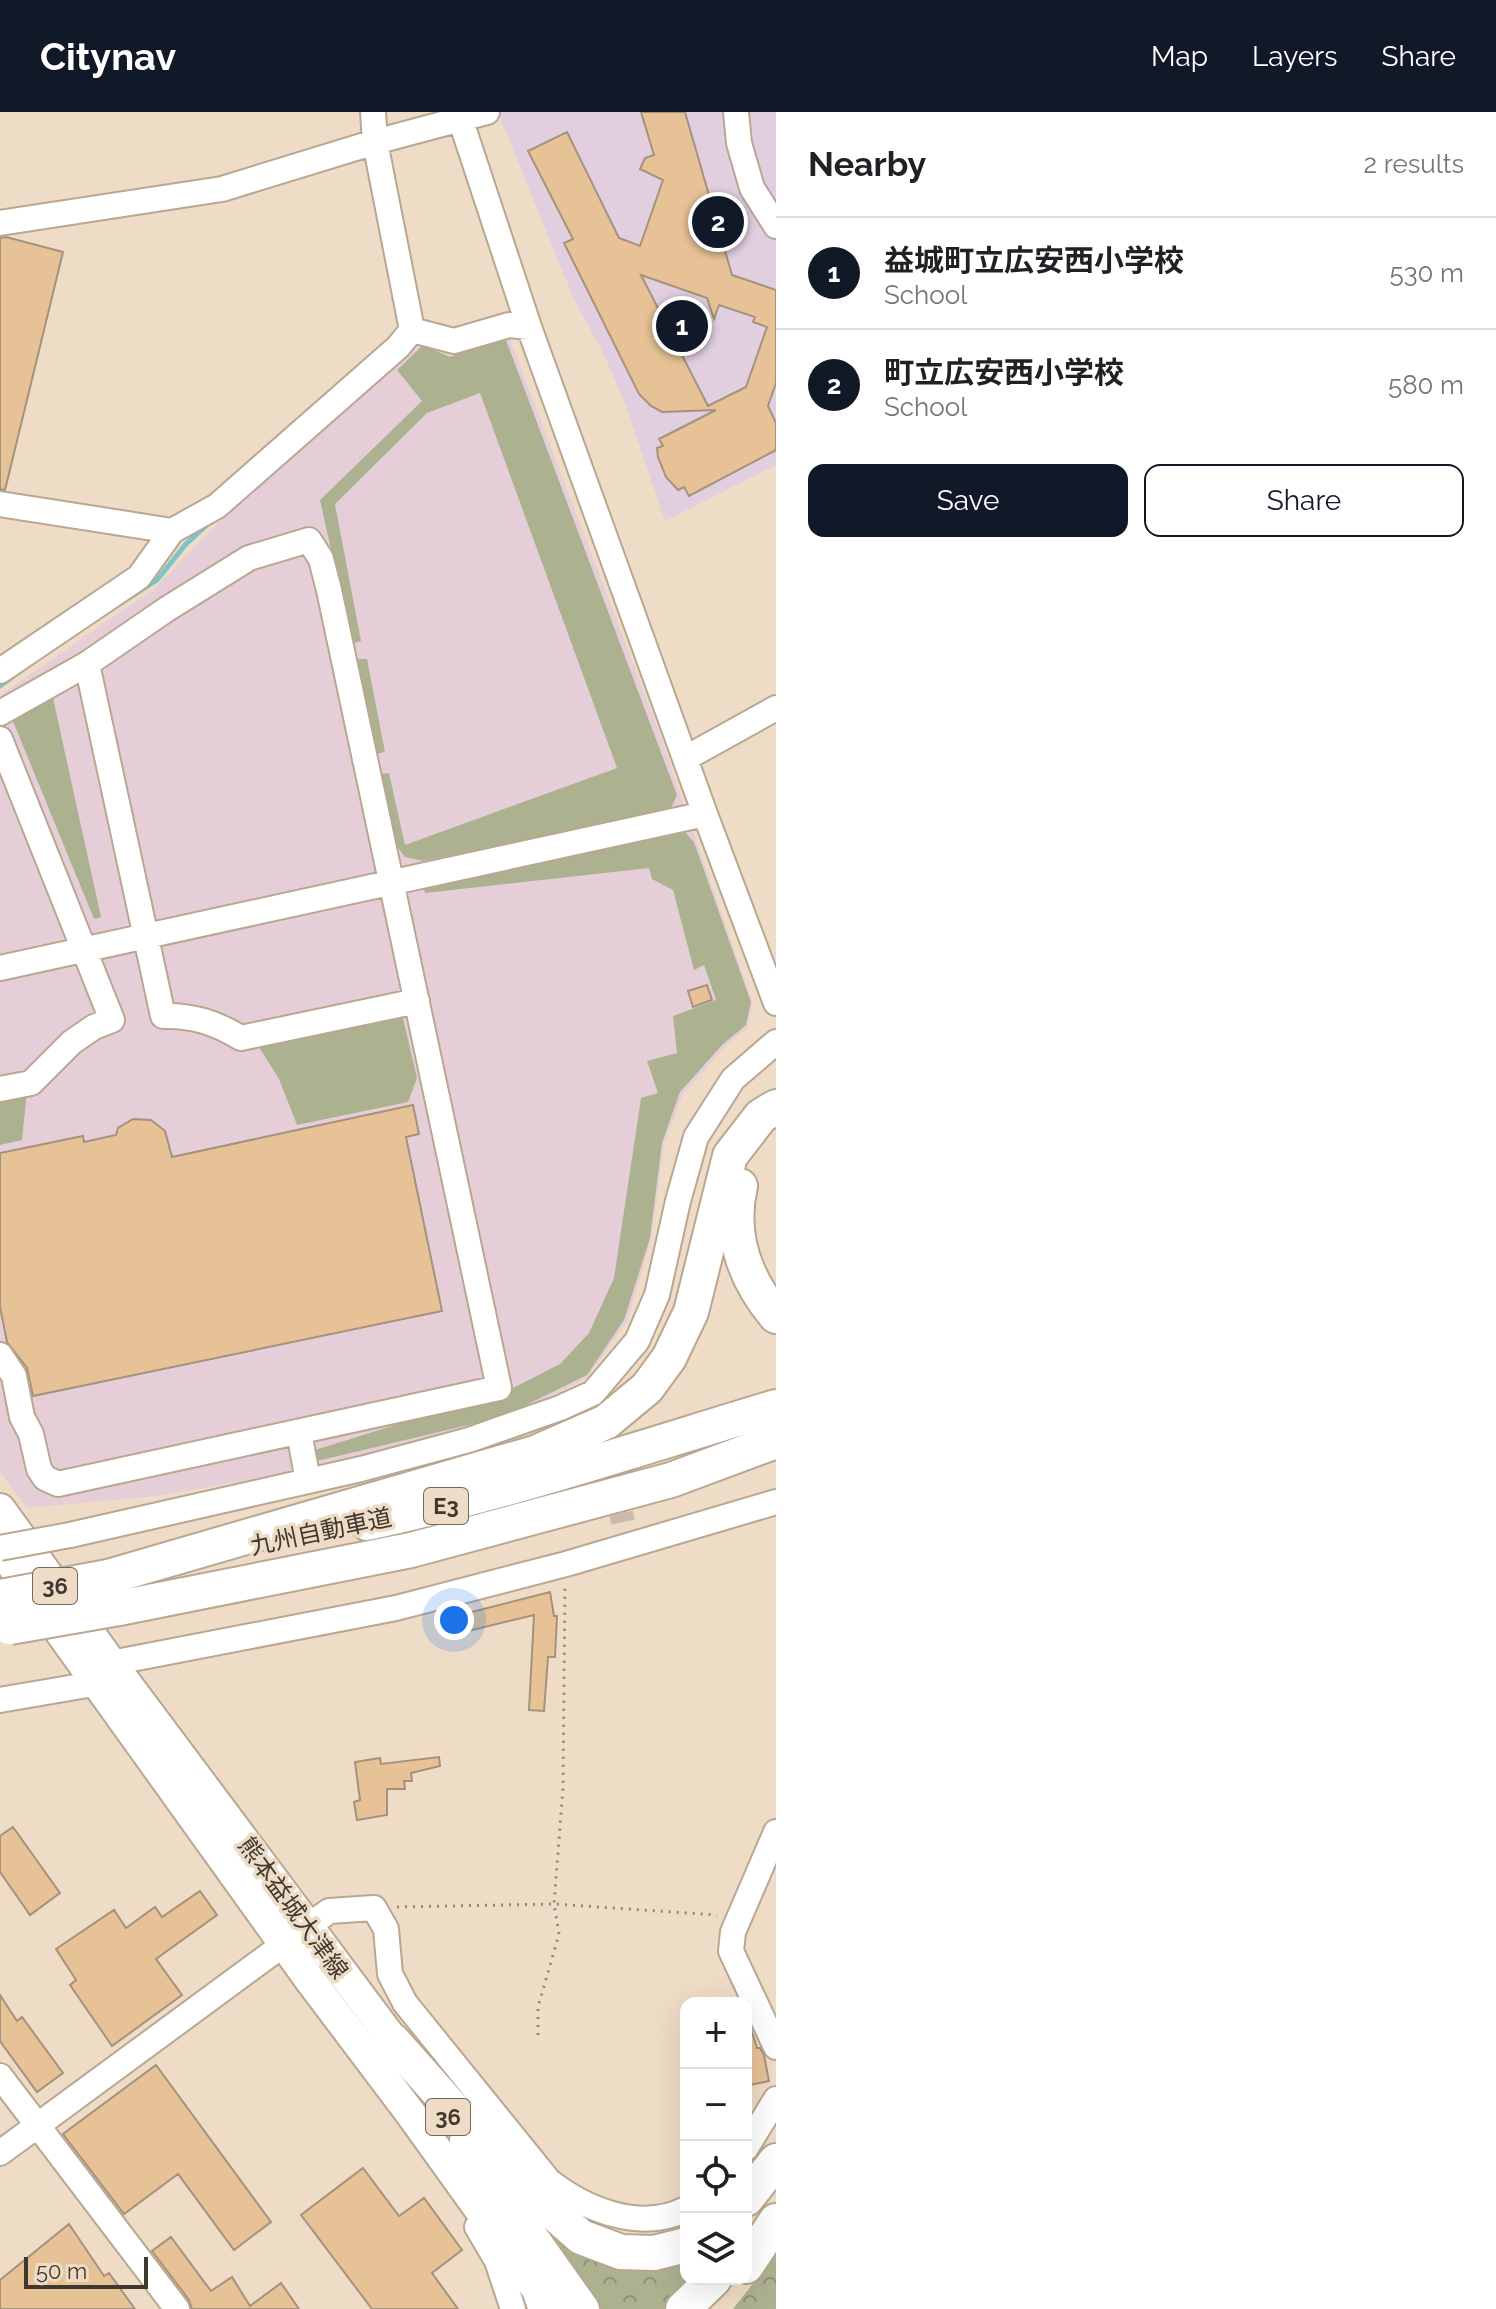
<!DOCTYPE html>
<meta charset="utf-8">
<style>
body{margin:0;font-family:Raleway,"Noto Sans JP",sans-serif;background:#f2f2f2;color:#202124}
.controls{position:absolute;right:24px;bottom:24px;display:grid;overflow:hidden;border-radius:16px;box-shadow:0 8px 32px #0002}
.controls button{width:72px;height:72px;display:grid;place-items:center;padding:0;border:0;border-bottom:2px solid #e0e0e0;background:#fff;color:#202124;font:40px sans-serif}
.scale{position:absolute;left:24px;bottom:20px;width:124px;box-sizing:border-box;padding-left:8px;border:4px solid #3f382f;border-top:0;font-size:22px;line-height:28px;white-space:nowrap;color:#3f382f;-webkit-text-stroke:6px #efdcc6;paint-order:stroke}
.you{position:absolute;left:454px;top:1508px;width:28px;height:28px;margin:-20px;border:6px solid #fff;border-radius:50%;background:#1a73e8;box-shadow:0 0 0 12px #1a73e833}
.badge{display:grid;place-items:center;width:52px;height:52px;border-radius:50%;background:#111827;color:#fff;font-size:26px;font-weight:700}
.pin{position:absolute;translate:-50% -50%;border:4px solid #fff;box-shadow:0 2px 8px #0006}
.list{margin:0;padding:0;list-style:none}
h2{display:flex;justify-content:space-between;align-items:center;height:104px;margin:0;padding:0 32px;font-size:34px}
h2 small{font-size:26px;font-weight:400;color:#757577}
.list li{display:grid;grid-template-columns:52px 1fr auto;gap:24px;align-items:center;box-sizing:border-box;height:112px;padding:0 32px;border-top:2px solid #e0e0e0}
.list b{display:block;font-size:30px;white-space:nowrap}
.list p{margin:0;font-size:26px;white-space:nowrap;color:#757577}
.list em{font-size:26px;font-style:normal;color:#757577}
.actions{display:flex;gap:16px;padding:24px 32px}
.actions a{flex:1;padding:18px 0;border:2px solid #111827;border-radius:16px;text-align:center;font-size:28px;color:#111827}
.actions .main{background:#111827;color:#fff}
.icon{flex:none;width:44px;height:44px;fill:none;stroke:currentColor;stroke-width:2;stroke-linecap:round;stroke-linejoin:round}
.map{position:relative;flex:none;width:776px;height:2197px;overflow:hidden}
header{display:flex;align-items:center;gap:48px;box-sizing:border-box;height:112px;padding:0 40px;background:#111827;color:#fff}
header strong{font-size:38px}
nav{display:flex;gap:44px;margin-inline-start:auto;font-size:28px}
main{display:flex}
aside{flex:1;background:#fff}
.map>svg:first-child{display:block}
</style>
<header>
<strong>Citynav</strong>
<nav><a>Map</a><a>Layers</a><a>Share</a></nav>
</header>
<main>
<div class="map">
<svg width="776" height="2197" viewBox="0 0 776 2197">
<defs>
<pattern id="forest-crowns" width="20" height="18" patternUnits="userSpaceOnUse" patternTransform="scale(2)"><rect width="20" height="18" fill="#acb290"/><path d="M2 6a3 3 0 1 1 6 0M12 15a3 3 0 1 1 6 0" fill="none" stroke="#8d9276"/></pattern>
</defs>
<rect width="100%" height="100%" fill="#efdcc6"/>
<!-- commercial -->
<path fill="#e6ced9" d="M509 225 656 612 753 892 747 916 726 933 683 982 664 1032 651 1128 627 1210 586 1267 502 1307 285 1362 157 1384 27 1396 0 1360V583L154 477 216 413 424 229Z"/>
<!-- education -->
<path fill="#e1cfdf" d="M502 0H776V353L665 409 625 291 603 241 574 187 546 119 499 2Z"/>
<!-- grass -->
<path fill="#acb290" d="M506 228 677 683 670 698 423 749 405 745 396 733 379 662 389 661 405 733 617 656 480 281 427 301 335 392 361 529 352 532 320 388 422 289 397 258 423 233 450 245 492 229Z
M355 547H367L385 640 375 642Z
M51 577 101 805 94 807 10 602Z
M685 720 694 730 751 890 746 913 722 933 680 980 662 1031 650 1126 624 1208 587 1263 502 1305 317 1349 315 1338 511 1277 560 1252 589 1221 614 1166 641 986 658 981 647 949 677 941 673 904 716 888 704 853 694 858 673 778 652 767 649 756 425 781 424 776Z
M403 906 417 966 408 990 297 1013 279 967 259 935Z
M27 979 22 1028 0 1033V984Z"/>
<!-- forest -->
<path fill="url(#forest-crowns)" d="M511 2085 686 2144V2167H708L681 2197H590Z
M776 2142V2197H733Z"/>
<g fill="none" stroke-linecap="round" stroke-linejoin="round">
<!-- stream -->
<path stroke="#7dc4ca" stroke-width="5" d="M106 501 157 468 186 432 209 411
M0 574 22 558"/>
</g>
<!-- building -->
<path fill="#e7c296" stroke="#a4927d" stroke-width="2" fill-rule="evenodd" d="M641 0H685L732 163 776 178V271L768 294 776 311V338L689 384 684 375 678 378 666 365 658 345 657 336 663 334 659 327 716 298 662 300 651 294 639 282 564 131 573 127 528 39 567 20 619 126 640 134 663 68 640 57 645 46 654 43ZM641 163 707 186 714 207 719 193 755 205 753 210 767 215 746 275 708 294Z
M6 125 63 140 5 378 0 377V126Z
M707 873 712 888 693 895 688 879Z
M413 993 419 1022 406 1025 442 1199 33 1284 27 1256 7 1230 0 1195V1041L83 1024 84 1030 116 1023 118 1016 133 1007 151 1008 165 1019 172 1045Z
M550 1480 554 1504H557L555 1545H548L544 1599 529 1598 534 1503 460 1521 456 1504Z
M439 1645 440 1654 411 1661 412 1669H404L405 1677H387V1703L357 1708 354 1690 360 1688 355 1650 380 1646 381 1652Z
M13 1715 60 1781 30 1803 0 1760V1724Z
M200 1779 217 1803 156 1847 182 1883 112 1934 70 1873 76 1868 56 1837 114 1798 126 1816 155 1795 162 1805Z
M0 1883 17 1909 22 1905 63 1961 37 1980 0 1929Z
M746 1911 750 1914 757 1936H760L764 1943 769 1969 750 1973 746 1955Z
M156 1953 271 2110 234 2138 178 2062 124 2102 63 2022Z
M363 2056 399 2104 424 2086 462 2138 432 2161 458 2197H372L301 2103Z
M69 2112 104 2164 109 2161 135 2197H0V2168Z
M171 2125 211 2179 232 2165 250 2194 281 2171 299 2197H192L189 2188 152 2139Z"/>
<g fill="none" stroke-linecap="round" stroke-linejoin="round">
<!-- minor-tunnel -->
<path stroke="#ccbba8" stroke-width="24" stroke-dasharray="24 12" stroke-linecap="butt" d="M606 1331 623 1410"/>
<defs>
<path id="minor" d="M373 0 375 30 412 218
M458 0 529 215 705 702 776 891
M736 0 739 31 752 76 776 114
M0 111 222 77 375 30 487 0
M412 218 454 229 509 213 529 215
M0 392 172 419
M87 552 163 904C193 903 216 911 241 926L417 889
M0 559 139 465 172 419 217 394 398 235 412 218
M0 601 87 552 167 497 249 446 309 428 321 447 329 478 499 1276 58 1372 45 1366 39 1357 31 1322 22 1305 14 1264 0 1243
M0 627 112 908 94 915 72 930 31 971 0 977
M686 646 776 596
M0 856 705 702
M299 1320 308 1369
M70 1423 361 1357 469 1328 560 1296 593 1281 637 1229 657 1183 678 1089 696 1025 733 967 776 930
M111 1551 396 1496 566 1452 776 1390
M0 1588 99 1571
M776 1720 733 1820 731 1839 776 1935
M0 1964 177 2197
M746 2036 776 1987
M0 2041 329 1799 374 1796 386 1817 390 1862 405 1891 549 2069C586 2098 641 2120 686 2097
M477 2115 497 2149 513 2197"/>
<path id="major" d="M0 1397 111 1551 407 1947
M0 1436 310 1868 411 2002 551 2197
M465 2029 584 2197"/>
<path id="highway" d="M740 1074C729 1122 744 1166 776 1204
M367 1411C506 1381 640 1336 776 1295
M108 1465 535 1341 606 1310 647 1276 669 1246 691 1200 730 1044 761 1004 776 995
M119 1496 411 1438 671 1368 776 1329
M393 1929 516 2068 581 2125 621 2140 654 2141 686 2133
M746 2087 776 2049
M746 2154 776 2109
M541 2183 546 2197
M683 2197 714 2167"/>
</defs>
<!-- minor casing -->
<use href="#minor" stroke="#b9a791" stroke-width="28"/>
<!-- major casing -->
<use href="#major" stroke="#b9a791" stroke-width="34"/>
<!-- highway casing -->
<use href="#highway" stroke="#b9a791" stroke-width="38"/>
<!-- path -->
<path stroke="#918575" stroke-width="3" stroke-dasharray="2 6" stroke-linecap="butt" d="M397 1795 554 1792 717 1803
M538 1923V1895L559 1822 554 1792 563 1676 565 1472"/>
<!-- minor -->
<use href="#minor" stroke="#fff" stroke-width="24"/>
<!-- major -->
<use href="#major" stroke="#fff" stroke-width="30"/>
<!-- highway -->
<use href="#highway" stroke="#fff" stroke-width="34"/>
<defs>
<path id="minor-bridge" d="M0 1436 70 1423"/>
<path id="highway-bridge" d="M0 1485 108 1465
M10 1515 119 1496"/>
</defs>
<!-- minor-bridge casing -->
<use href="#minor-bridge" stroke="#b9a791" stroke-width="28" stroke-linecap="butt"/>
<!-- highway-bridge casing -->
<use href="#highway-bridge" stroke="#b9a791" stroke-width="38" stroke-linecap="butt"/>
<!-- minor-bridge -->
<use href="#minor-bridge" stroke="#fff" stroke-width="24"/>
<!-- highway-bridge -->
<use href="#highway-bridge" stroke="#fff" stroke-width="34"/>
</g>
<g text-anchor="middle" stroke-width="7" stroke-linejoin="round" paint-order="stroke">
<!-- shield labels -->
<g fill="#efdcc6" stroke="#74695c" stroke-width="2">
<rect x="424" y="1376" width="44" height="36" rx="6"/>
<rect x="33" y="1456" width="44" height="36" rx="6"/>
<rect x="426" y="1987" width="44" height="36" rx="6"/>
</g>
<g font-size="22" font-weight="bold" fill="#3f382f">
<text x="446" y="1402">E3</text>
<text x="55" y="1482">36</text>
<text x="448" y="2013">36</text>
</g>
<!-- street labels -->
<g font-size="24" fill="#3f382f" stroke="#efdcc6">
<text transform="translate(321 1420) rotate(-12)" y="8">九州自動車道</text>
<text transform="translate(293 1796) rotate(54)" y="8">熊本益城大津線</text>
</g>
</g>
</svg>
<div class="controls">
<button>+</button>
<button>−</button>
<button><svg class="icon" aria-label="locate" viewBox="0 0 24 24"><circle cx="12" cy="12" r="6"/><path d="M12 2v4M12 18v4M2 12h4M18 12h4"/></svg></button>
<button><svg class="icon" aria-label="layers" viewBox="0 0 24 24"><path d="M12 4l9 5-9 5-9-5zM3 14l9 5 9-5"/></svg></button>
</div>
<div class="scale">50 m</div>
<div class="you"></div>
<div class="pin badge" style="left:682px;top:214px">1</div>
<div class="pin badge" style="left:718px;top:110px">2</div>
</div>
<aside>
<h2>Nearby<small>2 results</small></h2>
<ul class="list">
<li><span class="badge">1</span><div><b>益城町立広安西小学校</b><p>School</p></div><em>530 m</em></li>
<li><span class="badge">2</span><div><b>町立広安西小学校</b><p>School</p></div><em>580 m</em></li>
</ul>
<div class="actions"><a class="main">Save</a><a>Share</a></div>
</aside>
</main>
